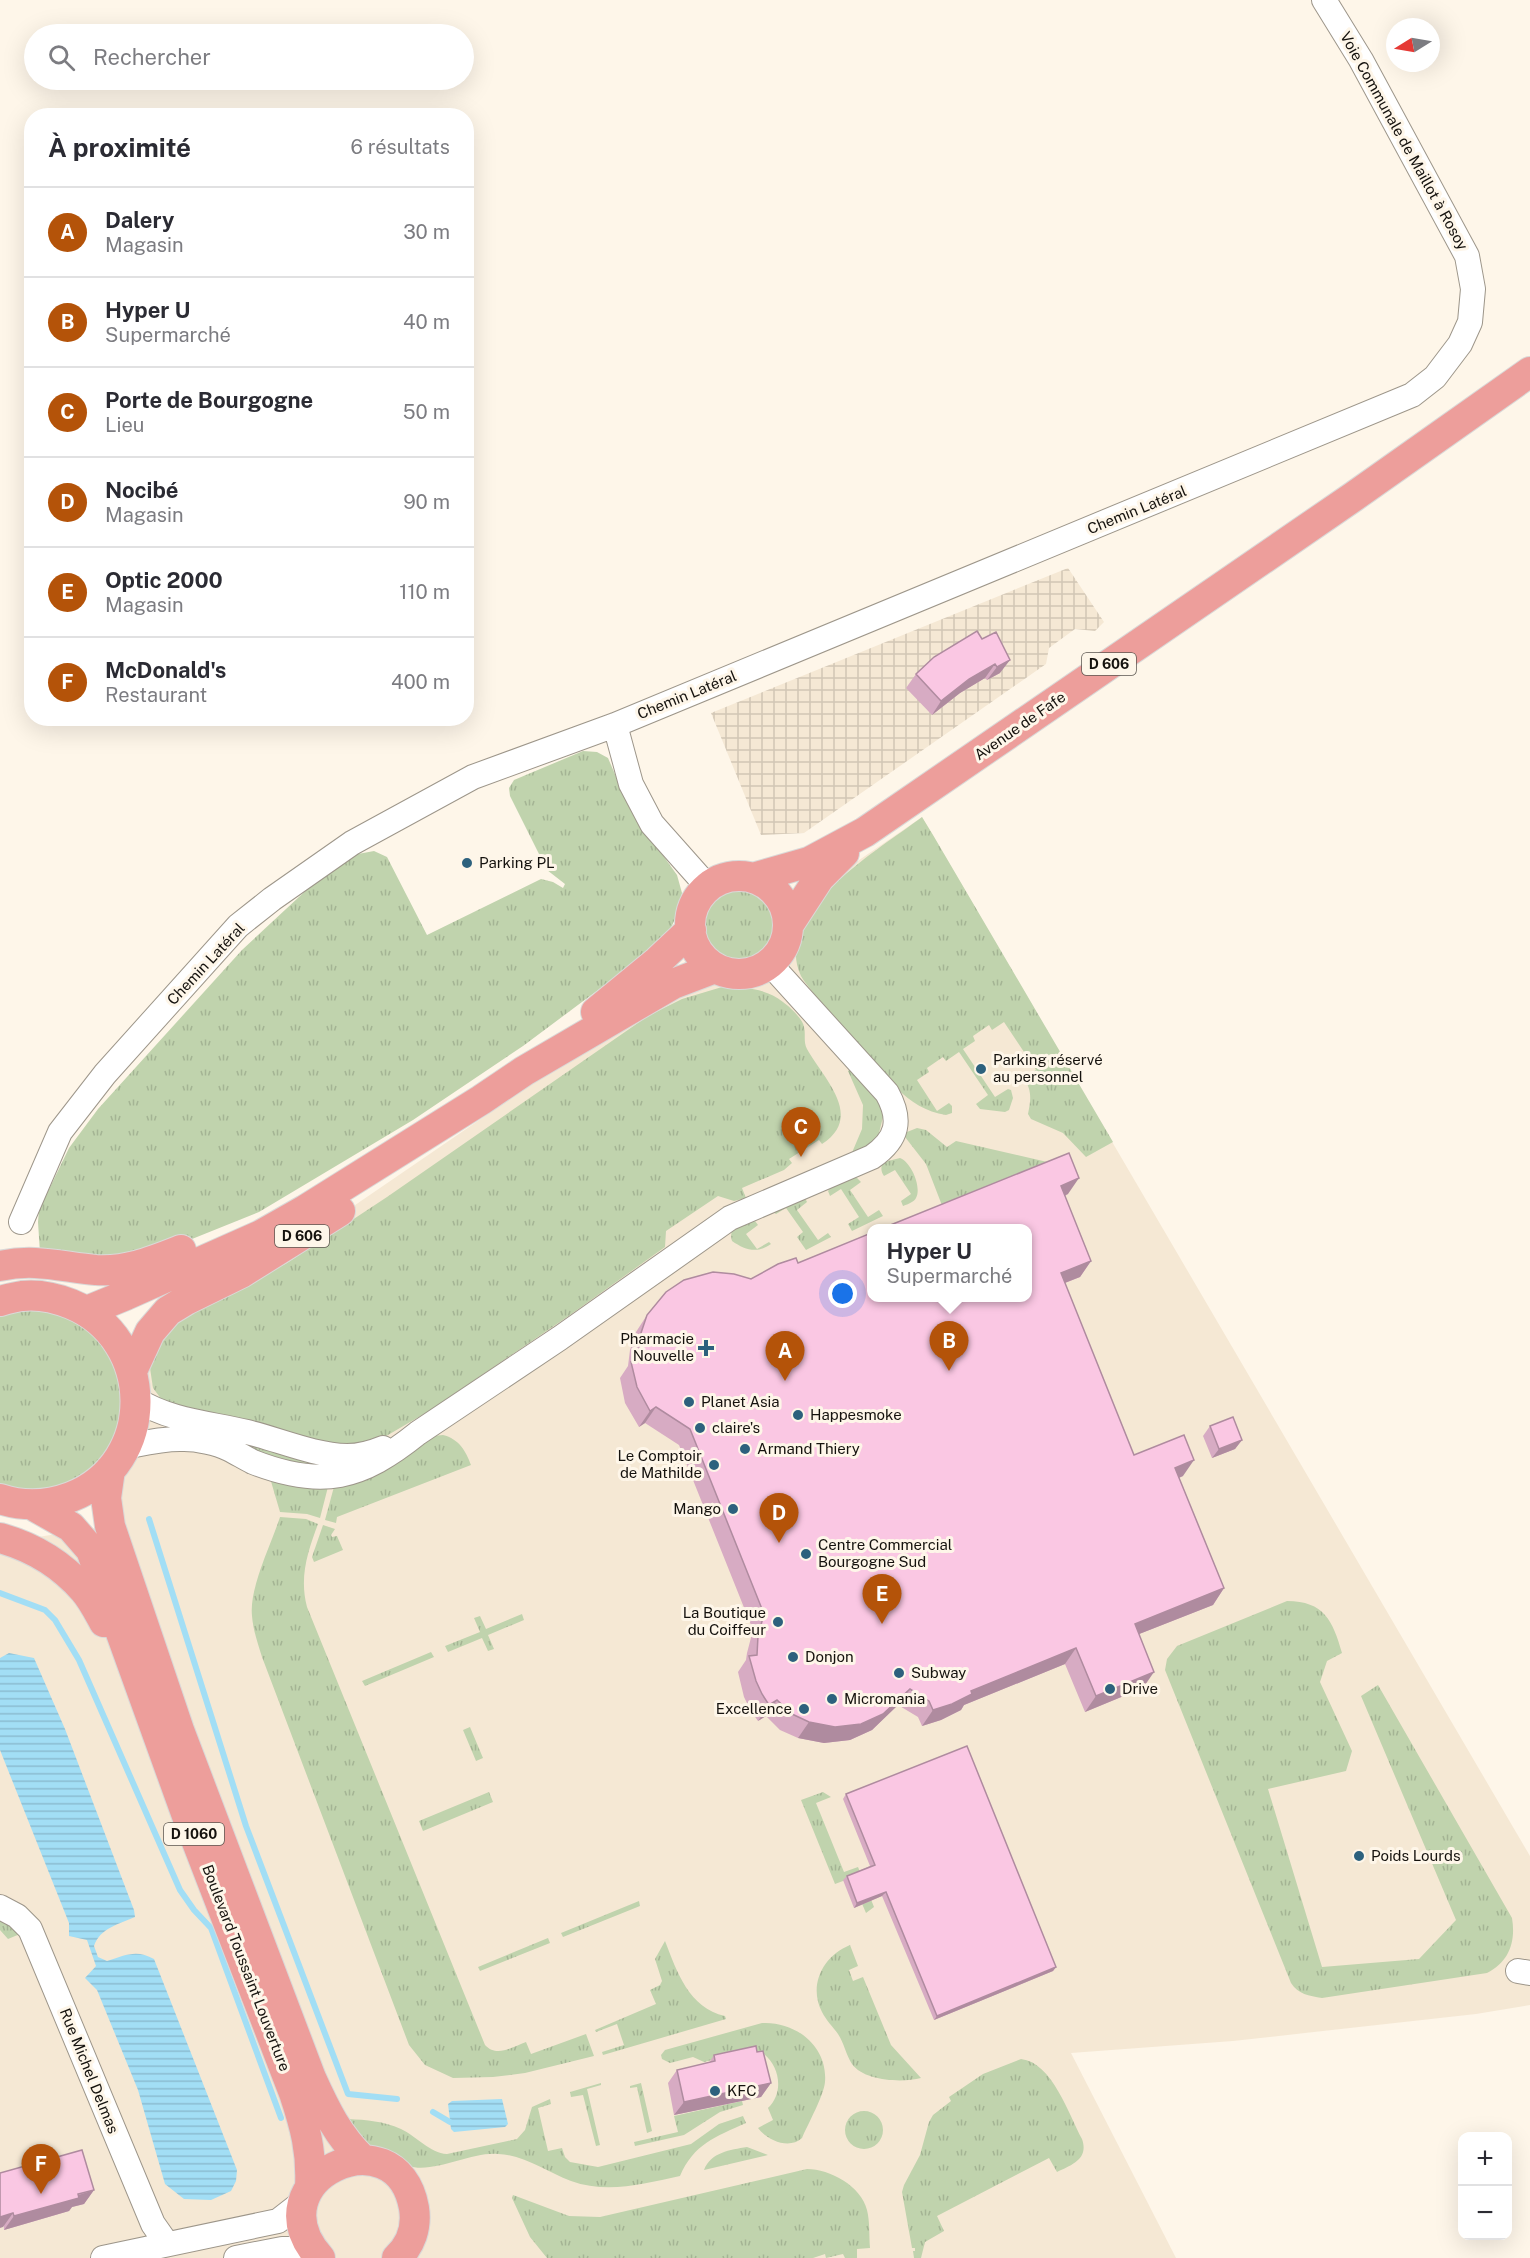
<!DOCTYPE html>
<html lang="fr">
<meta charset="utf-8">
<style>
body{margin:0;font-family:"Public Sans",sans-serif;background:#f7f7f7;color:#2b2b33}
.controls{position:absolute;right:18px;bottom:18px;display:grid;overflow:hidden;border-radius:12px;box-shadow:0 6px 24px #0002}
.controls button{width:54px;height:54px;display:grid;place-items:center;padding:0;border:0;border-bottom:2px solid #e1e1e2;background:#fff;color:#2b2b33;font:30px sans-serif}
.compass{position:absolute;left:1386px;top:18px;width:54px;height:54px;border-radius:50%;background:#fff;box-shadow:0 6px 24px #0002;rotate:259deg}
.you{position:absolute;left:843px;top:1294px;width:21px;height:21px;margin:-15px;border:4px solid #fff;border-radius:50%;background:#1a73e8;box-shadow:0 0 0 9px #1a73e833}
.badge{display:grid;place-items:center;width:39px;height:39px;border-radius:50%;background:#b45309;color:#fff;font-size:20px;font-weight:700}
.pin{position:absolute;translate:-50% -50px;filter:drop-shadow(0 2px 3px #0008)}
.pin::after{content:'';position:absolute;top:32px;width:21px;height:18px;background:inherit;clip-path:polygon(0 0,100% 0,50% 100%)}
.popup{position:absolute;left:867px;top:1224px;width:165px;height:78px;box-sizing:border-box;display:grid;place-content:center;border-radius:12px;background:#fff;filter:drop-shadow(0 2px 4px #0005);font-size:20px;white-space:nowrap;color:#7c7c81}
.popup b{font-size:22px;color:#2b2b33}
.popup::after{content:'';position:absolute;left:50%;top:100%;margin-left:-12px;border:12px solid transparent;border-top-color:#fff}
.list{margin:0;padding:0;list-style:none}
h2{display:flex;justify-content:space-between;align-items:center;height:78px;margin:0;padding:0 24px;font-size:26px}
h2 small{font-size:20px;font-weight:400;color:#7c7c81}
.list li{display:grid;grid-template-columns:39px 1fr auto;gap:18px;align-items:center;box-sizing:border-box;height:90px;padding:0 24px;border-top:2px solid #e1e1e2}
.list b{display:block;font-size:22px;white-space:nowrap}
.list p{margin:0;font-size:20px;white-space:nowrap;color:#7c7c81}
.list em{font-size:20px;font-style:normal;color:#7c7c81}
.icon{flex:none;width:33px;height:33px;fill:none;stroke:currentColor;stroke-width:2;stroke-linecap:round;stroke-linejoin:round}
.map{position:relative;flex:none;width:1530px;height:2258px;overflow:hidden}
.search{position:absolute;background:#fff;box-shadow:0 6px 24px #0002;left:24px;top:24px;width:450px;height:66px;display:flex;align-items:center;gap:15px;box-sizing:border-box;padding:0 21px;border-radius:33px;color:#7c7c81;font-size:22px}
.panel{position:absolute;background:#fff;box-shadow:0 6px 24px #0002;left:24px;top:108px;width:450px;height:618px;border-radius:24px}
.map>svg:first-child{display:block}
</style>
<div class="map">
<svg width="1530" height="2258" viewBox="0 0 1530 2258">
<defs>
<pattern id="industrial-grid" width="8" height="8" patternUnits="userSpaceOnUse" patternTransform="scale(1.5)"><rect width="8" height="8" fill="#f5e8d4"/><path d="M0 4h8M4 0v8" fill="none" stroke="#d1c6b5"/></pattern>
<pattern id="grass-tufts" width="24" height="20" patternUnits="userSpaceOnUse" patternTransform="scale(1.5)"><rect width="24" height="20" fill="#c0d3ad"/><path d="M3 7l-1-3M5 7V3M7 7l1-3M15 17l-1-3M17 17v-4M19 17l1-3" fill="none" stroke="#a4b494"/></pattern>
<pattern id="water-rules" width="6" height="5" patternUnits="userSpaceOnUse" patternTransform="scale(1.5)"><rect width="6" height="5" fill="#a2def5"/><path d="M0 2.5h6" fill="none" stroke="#8bbdd1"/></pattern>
</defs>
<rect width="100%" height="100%" fill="#fef6e9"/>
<!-- built -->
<path fill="#f5e8d4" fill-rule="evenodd" d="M922 817 1530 1856V2005L1476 2014 1233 2041 1071 2053 1176 2258H0V1543L95 1528 155 1342ZM871 1228H1027V1298H871Z"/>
<!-- industrial -->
<path fill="url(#industrial-grid)" d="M1068 568 1104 622 1095 631 1075 629 1049 648 1046 664 804 833 761 835 711 713Z"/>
<!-- grass -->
<path fill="url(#grass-tufts)" d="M583 751 597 752 608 758 630 809 677 875 682 893 678 912 670 930 645 955 523 1046 413 1120 259 1212 192 1239 121 1260 40 1253 38 1222 39 1210 69 1148 98 1109 242 950 314 883 349 858 358 854 374 851 387 857 427 935 541 879 553 882 563 888 565 884 547 870 510 796 509 788 514 780Z
M922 817 933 835 1113 1142 1086 1157 1063 1133 1031 1119 1028 1114C1031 1099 1032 1091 1024 1078L1036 1070 1004 1022 992 1030 989 1025 973 1036 975 1041 963 1049 995 1097 1008 1089 1011 1090 1013 1098 1009 1110 1005 1112 980 1109 976 1104 988 1095 959 1052 946 1061 943 1057 927 1068 929 1072 917 1080 937 1111 949 1103 952 1106V1113L946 1115C906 1109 885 1074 859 1046 844 1029 828 1012 814 994 810 988 804 982 801 976 771 912 880 849 922 817Z
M703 924a36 36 0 1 1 72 0a36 36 0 1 1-72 0Z
M722 987C743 987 766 988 783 1002 790 1007 803 1019 804 1027 806 1034 803 1041 807 1049 823 1078 865 1116 822 1144L819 1140 789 1159 792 1163 784 1170 742 1188 746 1198 734 1201 718 1196 666 1231 665 1247 570 1315 429 1411 376 1442 351 1448 246 1428 162 1400 153 1388 150 1368 155 1346 180 1318 287 1263 387 1197 648 1016 682 999Z
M851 1068 881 1104 883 1117 878 1137 871 1146 851 1155 862 1129 863 1105 848 1071Z
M917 1128 926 1130 947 1147 956 1141 1056 1164 943 1208 926 1164 905 1137 907 1132Z
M900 1158C911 1162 922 1187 916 1198 914 1202 908 1204 903 1206L901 1201 911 1194 895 1170 884 1176C881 1172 880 1166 884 1162Z
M853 1178H857L861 1182 850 1190 868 1217 879 1210 883 1216 852 1231 848 1224 859 1217 841 1189 830 1196 828 1191 831 1187Z
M805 1198 807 1202 797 1210 818 1240 828 1233 831 1237 806 1250 797 1237 803 1232 786 1208 776 1214 773 1212Z
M755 1221 758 1225 746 1234 757 1249 769 1242 771 1244C757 1254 745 1250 732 1241L731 1236 732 1230Z
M25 1306 57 1309 109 1345 126 1404 106 1459 57 1490 27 1493 0 1487V1313Z
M443 1435C459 1439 466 1451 471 1465L337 1517 336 1523 325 1520 335 1483 432 1436Z
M237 1438 320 1459 319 1473 250 1448Z
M270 1478 329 1483 320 1518 307 1514 280 1512Z
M280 1517 306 1519 318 1524C308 1551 299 1577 307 1607L485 2045C497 2058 512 2047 526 2042L531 2054 586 2034 594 2056 525 2073 493 2077 453 2078 425 2065 409 2045 262 1657C258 1644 253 1630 252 1616 249 1588 271 1545 280 1517Z
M323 1525 335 1529 331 1535 332 1537 337 1536 343 1550 314 1562 312 1557Z
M1287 1601C1324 1601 1333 1621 1342 1653L1327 1661 1320 1682 1352 1751 1346 1771 1268 1789 1322 1967 1419 1959 1456 1920 1361 1696 1378 1685 1512 1918C1516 1942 1509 1962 1487 1973L1322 1998C1309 1996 1298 1994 1291 1983L1165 1670 1167 1659 1177 1646Z
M522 1614 524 1620 488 1635 494 1649 488 1651 482 1638 448 1652 445 1646 480 1632 474 1618 480 1616 486 1629Z
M431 1652 434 1657 365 1686 362 1681Z
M470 1727 483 1758 476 1761 463 1730Z
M489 1792 493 1802 423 1831 419 1821Z
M823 1792 831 1797 816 1803 844 1872 858 1867 874 1907 866 1913 851 1878 835 1884 801 1800Z
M639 1901 640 1906 563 1937 561 1933Z
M0 1913 18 1924 87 2084 82 2086 20 1934 8 1939 0 1930Z
M548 1938 550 1943 480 1971 478 1967Z
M665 1941C677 1972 689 2008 725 2016L726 2019 603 2055 602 2052 624 2045 617 2024 596 2032 595 2030 656 2004 650 1990 660 1985 662 1981 655 1959Z
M850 1945 858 1966 849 1970 853 1981 863 1977 891 2045 921 2078C902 2083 864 2081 852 2064 846 2055 844 2043 838 2034 833 2027 826 2020 822 2012 808 1985 823 1956 850 1945Z
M762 2023C795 2021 828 2046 825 2082 824 2095 808 2124 802 2138 789 2150 767 2140 758 2128L773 2120 768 2108C784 2093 780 2067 764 2054L744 2052 704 2062 693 2057 670 2063 662 2059 661 2055 665 2050Z
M1021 2059C1052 2062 1069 2115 1082 2139 1089 2159 1072 2165 1057 2172L1049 2158 937 2216 944 2231 925 2242 921 2258H914L913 2251H915V2248H912L902 2192 904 2185 920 2155 929 2122 933 2115 951 2101 949 2097 983 2074Z
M601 2083V2085L587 2089 600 2145 596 2146 583 2095 571 2097 570 2092Z
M641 2083 652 2131 647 2133 637 2087 630 2088V2086Z
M550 2099 551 2104 538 2108 548 2151 562 2148 565 2157 570 2162 598 2167 691 2144 719 2124 743 2116 746 2123C715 2137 694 2144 680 2176 643 2184 607 2194 571 2181 546 2172 525 2155 498 2154 469 2152 435 2174 408 2166 400 2164 393 2159 387 2156 366 2147 358 2140 348 2119 367 2120 383 2121 401 2129 416 2136 430 2153 447 2154L517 2139 525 2130 532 2107Z
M742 2101 743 2105 720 2112 684 2135 635 2146 634 2142 678 2132 674 2116Z
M845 2130a19 19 0 1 1 38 0a19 19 0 1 1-38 0Z
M747 2147 768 2155 704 2170C711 2152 730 2150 747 2147Z
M807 2169C830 2169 861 2186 867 2210 870 2222 869 2236 870 2248L857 2249V2258H845L843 2254 826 2258 825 2254 813 2258H547L530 2237 512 2198 513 2195 569 2216 600 2217Z"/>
<!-- water -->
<path fill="url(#water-rules)" d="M9 1653 34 1658 65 1729 134 1910 135 1917C119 1924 100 1928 94 1946L98 1957 107 1961C125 1955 137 1949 154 1959L237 2170 236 2181 231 2191 211 2200 184 2199 165 2184 138 2090 97 1990 85 1978 96 1966 87 1940 69 1936V1923L0 1750V1658Z
M502 2099 508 2124 505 2127 454 2132 451 2129 448 2104 452 2101Z"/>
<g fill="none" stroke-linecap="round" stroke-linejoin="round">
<!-- stream -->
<path stroke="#a2def5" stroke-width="6" d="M149 1519 246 1826 348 2094 397 2099
M0 1593 45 1610 55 1620 79 1660 180 1890 194 1910 211 1928 281 2118
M433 2112 450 2122"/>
<defs>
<path id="minor" d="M615 725 631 784 652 824 708 887
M21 1222 60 1132 105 1074 238 926 272 899 352 843 473 777 615 725 1412 395 1435 377 1460 344 1470 322 1473 289 1467 256 1361 60 1324 0
M137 1400C171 1421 209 1423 247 1432 280 1440 313 1455 347 1456 359 1456 371 1453 383 1448
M125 1447C145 1443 164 1438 184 1439 197 1439 217 1443 229 1449 237 1453 245 1458 253 1462 322 1489 361 1479 418 1433L560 1338 730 1218 872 1157C898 1139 902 1120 887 1093L770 964
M0 1907 17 1916 30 1929 153 2224 167 2244
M1518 1971 1530 1973
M103 2258 278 2221 305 2200
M236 2258 282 2249H312"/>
<path id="major" d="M690 925a49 49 0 1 1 98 0a49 49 0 1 1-98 0Z
M753 878 809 862 865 832 1353 497 1530 372
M789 924 819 878 844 853
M596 1012 658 961 691 930
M0 1266C34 1258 62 1267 96 1270 127 1272 153 1261 181 1250
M0 1301C7 1299 15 1297 22 1296 39 1294 56 1298 71 1304 156 1339 158 1463 71 1497 47 1506 24 1507 0 1499
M87 1311 126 1295 261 1235 305 1210 481 1100 524 1071 673 984 715 968
M132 1371 150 1332 168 1311 186 1300 241 1273 340 1211
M110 1470 106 1498 110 1526 179 1730 311 2078C325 2109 338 2136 363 2160
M34 1506 71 1527 91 1550 187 1816 294 2093C305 2126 312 2152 310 2187
M0 1538C33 1547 61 1564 84 1590 92 1599 98 1611 104 1622
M320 2258C250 2179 397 2111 414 2208 417 2227 411 2245 397 2258"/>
</defs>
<!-- minor casing -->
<use href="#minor" stroke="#9d968a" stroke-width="26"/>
<!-- major casing -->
<use href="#major" stroke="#dad9d8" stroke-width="32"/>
<!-- minor -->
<use href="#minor" stroke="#fff" stroke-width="24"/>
<!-- major -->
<use href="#major" stroke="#ed9e9b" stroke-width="30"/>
</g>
<!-- wall -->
<path fill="#d7abc3" d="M982 639 1000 673 987 680 985 678 960 693 932 715 906 688 916 674Z
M1068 1194 1065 1196 1091 1261 1080 1277 1065 1283 1134 1455 1183 1476 1179 1478 1224 1588 1213 1605 1139 1634 1143 1688 1085 1712 1065 1664 964 1705 961 1710 941 1720 922 1726 918 1717 898 1705 872 1730 850 1740 824 1743 798 1738 780 1730 766 1716 758 1721 751 1711 744 1697 738 1672 746 1660 747 1653 753 1630 679 1445 645 1423 639 1427 625 1403 620 1378 628 1366 630 1350 636 1332 647 1315 798 1263 883 1228Z
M1210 1426 1242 1440 1235 1449 1212 1458 1203 1436Z
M846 1794 1056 1967 1053 1971 934 2020 882 1896 854 1908 843 1880 847 1876 870 1866 843 1799Z
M757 2052 771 2083 761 2097 674 2115 668 2083 677 2070 709 2063 714 2055Z
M0 2173 94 2190 84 2204 72 2207 69 2211 4 2230Z"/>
<!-- shaded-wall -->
<path fill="#af8b9f" d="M1010 660 1000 673 987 680 997 667Z
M995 664 985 678 960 693 932 715 941 701 969 679Z
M1079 1178 1068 1194 1050 1202 1061 1186Z
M1091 1261 1080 1277 1049 1289 1061 1273Z
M656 1407 645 1423 639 1427 650 1411Z
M1242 1440 1235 1449 1212 1458 1219 1449Z
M1194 1460 1183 1476 1164 1484 1175 1468Z
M1224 1588 1213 1605 1124 1640 1135 1624Z
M1076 1648 1065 1664 964 1705 961 1710 941 1720 922 1726 933 1710 971 1691Z
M1154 1672 1143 1688 1085 1712 1096 1696Z
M910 1689 898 1705 872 1730 850 1740 824 1743 798 1738 809 1722Z
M777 1700 766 1716 758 1721 769 1705Z
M886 1892 882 1896 854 1908 857 1903Z
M1056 1967 1053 1971 934 2020 937 2016Z
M771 2083 761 2097 674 2115 684 2102Z
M94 2190 84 2204 72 2207 69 2211 4 2230 14 2216Z
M13 2213 3 2227 0 2228V2217Z"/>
<!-- building -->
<path fill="#fac7e3" stroke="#af8b9f" stroke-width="1.5" d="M977 631 982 639 996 632 1010 660 997 667 995 664 969 679 941 701 916 674 934 657Z
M1069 1153 1079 1178 1061 1186 1091 1261 1061 1273 1134 1455 1184 1435 1194 1460 1175 1468 1224 1588 1135 1624 1154 1672 1096 1696 1076 1648 971 1691 972 1694 952 1704 933 1710 929 1701 910 1689 883 1714 861 1724 835 1727 809 1722 792 1714 777 1700 769 1705 762 1694 756 1681 749 1656 757 1655 758 1636 764 1614 690 1429 656 1407 650 1411 637 1387 631 1362 638 1361 641 1333 647 1315 666 1292 684 1280 713 1272 734 1274 751 1279 778 1264 796 1258 798 1263 871 1233V1298H1027V1228H883Z
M1233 1417 1242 1440 1219 1449 1210 1426Z
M967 1746 1056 1967 937 2016 886 1892 857 1903 847 1876 875 1865 846 1794Z
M756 2046 757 2052 763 2051 771 2083 684 2102 677 2070 715 2061 714 2055Z
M82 2150 94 2190 78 2194 79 2198 14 2216 13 2213 0 2217V2173Z"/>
<!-- markers -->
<g fill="#2d617d" stroke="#fef6e9" stroke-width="2">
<circle cx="467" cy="863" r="6"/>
<circle cx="981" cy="1069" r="6"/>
<path d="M703 1339h6v6h6v6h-6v6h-6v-6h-6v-6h6z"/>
<circle cx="689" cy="1402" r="6"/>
<circle cx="798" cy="1415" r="6"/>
<circle cx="700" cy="1428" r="6"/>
<circle cx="745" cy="1449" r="6"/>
<circle cx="714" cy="1465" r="6"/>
<circle cx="733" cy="1509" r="6"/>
<circle cx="806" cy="1554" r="6"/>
<circle cx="778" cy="1622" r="6"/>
<circle cx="793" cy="1657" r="6"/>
<circle cx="899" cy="1673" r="6"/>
<circle cx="1110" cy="1689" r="6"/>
<circle cx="832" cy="1699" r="6"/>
<circle cx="804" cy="1709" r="6"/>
<circle cx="1359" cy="1856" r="6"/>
<circle cx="715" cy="2091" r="6"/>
</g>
<g text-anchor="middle" stroke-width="6" stroke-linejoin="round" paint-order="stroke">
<!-- shield labels -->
<g fill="#fef6e9" stroke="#5b5650" stroke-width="1.5">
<rect x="1082" y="653" width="54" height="22" rx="4.5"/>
<rect x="275" y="1225" width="54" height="22" rx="4.5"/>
<rect x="164" y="1823" width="60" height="22" rx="4.5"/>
</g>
<g font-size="14" font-weight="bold" fill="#15120e">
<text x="1109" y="669">D 606</text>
<text x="302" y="1241">D 606</text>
<text x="194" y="1839">D 1060</text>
</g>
<!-- street labels -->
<g font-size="15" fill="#15120e" stroke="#fef6e9">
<text transform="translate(1404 141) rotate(61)" y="5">Voie Communale de Maillot à Rosoy</text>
<text transform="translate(1137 510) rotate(-22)" y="5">Chemin Latéral</text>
<text transform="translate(687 695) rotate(-22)" y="5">Chemin Latéral</text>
<text transform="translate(1020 726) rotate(-35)" y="5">Avenue de Fafe</text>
<text transform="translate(206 964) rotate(-47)" y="5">Chemin Latéral</text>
<text transform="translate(246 1968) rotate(69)" y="5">Boulevard Toussaint Louverture</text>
<text transform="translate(89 2071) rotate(68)" y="5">Rue Michel Delmas</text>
</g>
<!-- poi labels -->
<g font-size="15" fill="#15120e" stroke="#fef6e9" text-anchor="start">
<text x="479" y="868">Parking PL</text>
<text x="993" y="1065">Parking réservé<tspan x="993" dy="17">au personnel</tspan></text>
<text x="694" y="1344" text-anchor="end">Pharmacie<tspan x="694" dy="17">Nouvelle</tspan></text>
<text x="701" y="1407">Planet Asia</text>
<text x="810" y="1420">Happesmoke</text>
<text x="712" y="1433">claire's</text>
<text x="757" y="1454">Armand Thiery</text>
<text x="702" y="1461" text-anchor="end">Le Comptoir<tspan x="702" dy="17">de Mathilde</tspan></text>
<text x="721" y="1514" text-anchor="end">Mango</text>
<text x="818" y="1550">Centre Commercial<tspan x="818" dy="17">Bourgogne Sud</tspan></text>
<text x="766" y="1618" text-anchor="end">La Boutique<tspan x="766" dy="17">du Coiffeur</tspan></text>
<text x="805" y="1662">Donjon</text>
<text x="911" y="1678">Subway</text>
<text x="1122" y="1694">Drive</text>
<text x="844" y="1704">Micromania</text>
<text x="792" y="1714" text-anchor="end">Excellence</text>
<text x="1371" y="1861">Poids Lourds</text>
<text x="727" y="2096">KFC</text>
</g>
</g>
</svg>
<div class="controls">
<button>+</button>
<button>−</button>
</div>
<svg class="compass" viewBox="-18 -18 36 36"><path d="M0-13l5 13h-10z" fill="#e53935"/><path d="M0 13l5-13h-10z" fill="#7c7c81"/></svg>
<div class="you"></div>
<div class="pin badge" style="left:785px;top:1381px">A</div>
<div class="pin badge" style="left:949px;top:1371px">B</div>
<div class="popup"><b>Hyper U</b>Supermarché</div>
<div class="pin badge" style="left:801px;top:1157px">C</div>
<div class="pin badge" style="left:779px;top:1543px">D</div>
<div class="pin badge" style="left:882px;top:1624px">E</div>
<div class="pin badge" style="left:41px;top:2194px">F</div>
<div class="search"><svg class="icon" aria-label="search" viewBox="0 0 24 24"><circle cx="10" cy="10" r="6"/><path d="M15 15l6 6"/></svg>Rechercher</div>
<section class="panel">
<h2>À proximité<small>6 résultats</small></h2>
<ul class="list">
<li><span class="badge">A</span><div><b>Dalery</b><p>Magasin</p></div><em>30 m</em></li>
<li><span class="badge">B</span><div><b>Hyper U</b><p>Supermarché</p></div><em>40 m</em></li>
<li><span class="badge">C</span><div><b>Porte de Bourgogne</b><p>Lieu</p></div><em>50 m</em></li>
<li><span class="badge">D</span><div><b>Nocibé</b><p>Magasin</p></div><em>90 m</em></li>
<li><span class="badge">E</span><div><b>Optic 2000</b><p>Magasin</p></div><em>110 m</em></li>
<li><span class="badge">F</span><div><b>McDonald's</b><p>Restaurant</p></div><em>400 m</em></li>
</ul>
</section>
</div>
